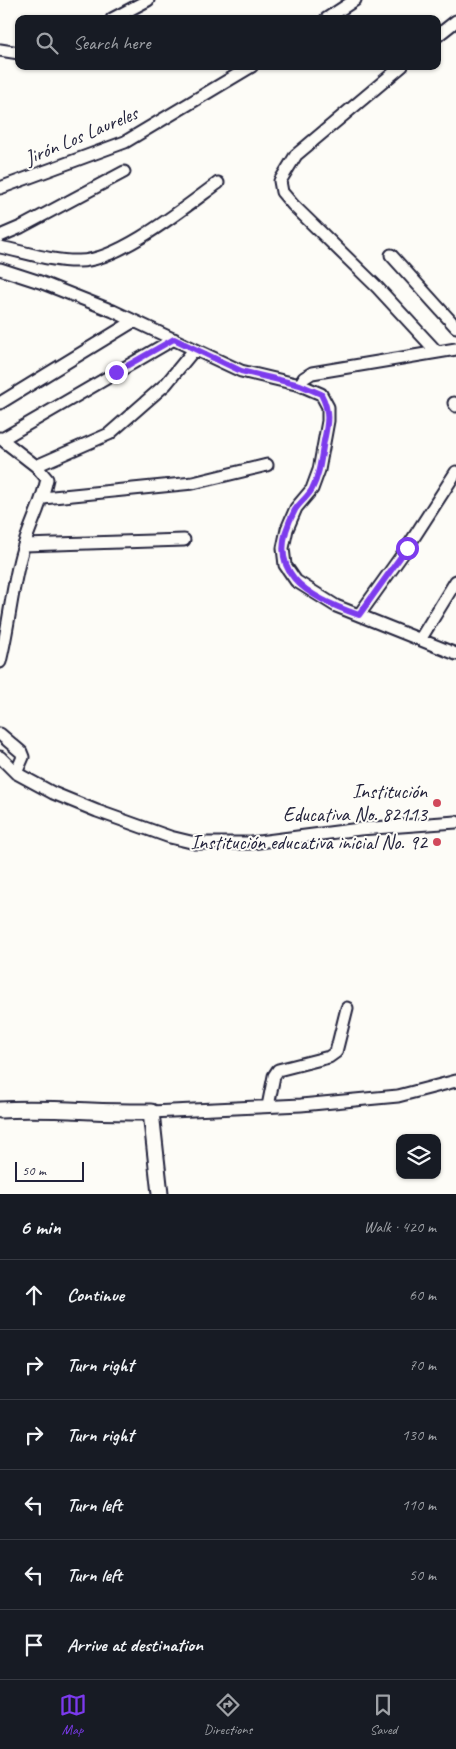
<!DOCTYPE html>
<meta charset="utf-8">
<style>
body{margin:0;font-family:Caveat,sans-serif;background:#20242c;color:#f1f3f6}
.controls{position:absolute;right:15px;bottom:15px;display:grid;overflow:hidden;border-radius:10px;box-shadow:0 1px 4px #0004}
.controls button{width:45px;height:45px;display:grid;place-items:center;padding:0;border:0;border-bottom:1px solid #363941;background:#171b24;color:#f1f3f6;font:25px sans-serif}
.scale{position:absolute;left:15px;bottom:12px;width:69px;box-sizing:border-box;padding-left:5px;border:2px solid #22223b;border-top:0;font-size:14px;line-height:18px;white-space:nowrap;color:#22223b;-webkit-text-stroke:4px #fdfcf7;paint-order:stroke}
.stop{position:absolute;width:15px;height:15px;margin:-11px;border:4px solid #7c3aed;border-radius:50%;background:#fff}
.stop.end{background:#7c3aed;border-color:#fff;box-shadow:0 1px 5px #0008}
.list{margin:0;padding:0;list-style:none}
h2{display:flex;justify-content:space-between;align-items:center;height:65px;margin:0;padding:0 20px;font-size:21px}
h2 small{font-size:16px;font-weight:400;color:#9ea1a6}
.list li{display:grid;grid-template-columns:32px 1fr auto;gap:15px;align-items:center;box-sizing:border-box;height:70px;padding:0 20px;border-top:1px solid #363941}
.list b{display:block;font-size:19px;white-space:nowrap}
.list em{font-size:16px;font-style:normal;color:#9ea1a6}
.icon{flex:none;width:28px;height:28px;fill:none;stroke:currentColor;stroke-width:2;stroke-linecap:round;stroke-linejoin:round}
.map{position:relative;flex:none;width:456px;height:1194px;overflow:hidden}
.search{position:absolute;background:#171b24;box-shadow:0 1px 4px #0004;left:15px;right:15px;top:15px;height:55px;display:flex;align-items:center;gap:12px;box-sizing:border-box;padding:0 18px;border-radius:10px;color:#9ea1a6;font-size:19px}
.sheet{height:485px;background:#171b24}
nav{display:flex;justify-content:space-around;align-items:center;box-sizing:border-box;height:70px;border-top:1px solid #363941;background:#171b24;font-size:14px;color:#9ea1a6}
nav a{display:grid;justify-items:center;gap:2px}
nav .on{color:#7c3aed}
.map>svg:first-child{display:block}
</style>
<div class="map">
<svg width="456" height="1194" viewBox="0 0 456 1194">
<rect width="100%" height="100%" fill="#fdfcf7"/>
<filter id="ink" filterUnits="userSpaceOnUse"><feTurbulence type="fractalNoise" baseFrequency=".02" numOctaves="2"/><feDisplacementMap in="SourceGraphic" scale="10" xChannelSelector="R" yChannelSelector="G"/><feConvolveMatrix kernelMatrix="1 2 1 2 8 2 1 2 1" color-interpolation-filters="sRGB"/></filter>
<g filter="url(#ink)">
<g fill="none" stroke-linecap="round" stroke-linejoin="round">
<defs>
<path id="street" d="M112 19 148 0
M326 19 355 0
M437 36 456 21
M0 50 19 53
M402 66 296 155 280 181 282 192 293 205 377 287 437 352
M0 188 125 142 252 66
M0 236 21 227 124 172
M0 247C25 252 53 262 79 261 119 261 185 207 218 183
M391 255 456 327
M0 269 40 282 113 311 241 371 300 385 321 394 328 407V421L319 470 312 489 296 508 287 529 283 548 285 565 296 581 336 606 456 654
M300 385 304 378 312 373 456 349
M0 403 134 321
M454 403 456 406
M0 438 36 466 47 479C41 508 25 534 19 563 11 596 8 630 0 662
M2 439 174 339
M36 466 109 434 166 384 194 350
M43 498 193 483 267 465
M24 545 184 540
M359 615 407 548 456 472
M421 638 456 581
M0 734 21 752 23 757 16 773 0 757
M16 773 53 793 97 811 170 837 195 843H251L360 829 456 822
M268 1106 274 1076 278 1070 329 1057 336 1052 347 1008
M151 1112 301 1105 398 1096 456 1081"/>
<path id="secondary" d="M0 1110C51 1107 101 1113 151 1112L160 1194"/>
</defs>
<!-- street casing -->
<use href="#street" stroke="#22223b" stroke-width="15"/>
<!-- secondary casing -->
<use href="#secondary" stroke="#22223b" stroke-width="19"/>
<!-- street -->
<use href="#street" stroke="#fdfcf7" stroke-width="11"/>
<!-- secondary -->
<use href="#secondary" stroke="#fdfcf7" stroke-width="15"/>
</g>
</g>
<g fill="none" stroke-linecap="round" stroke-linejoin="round" filter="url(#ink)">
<!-- route -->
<path stroke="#7c3aed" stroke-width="6" d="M116 372 174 339 241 371 300 385 321 394C330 411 328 423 324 441 321 457 320 474 312 489 308 497 300 502 295 510 261 572 306 596 359 615L407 548"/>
</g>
<!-- markers -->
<g fill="#d1495b" stroke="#fdfcf7" stroke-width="2">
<circle cx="437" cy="803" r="5"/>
<circle cx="437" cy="842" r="5"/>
</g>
<g text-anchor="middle" stroke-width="4" stroke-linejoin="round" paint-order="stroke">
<!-- street labels -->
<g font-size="20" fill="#22223b" stroke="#fdfcf7">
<text transform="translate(81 135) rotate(-23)" y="7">Jirón Los Laureles</text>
</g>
<!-- poi labels -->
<g font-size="20" fill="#22223b" stroke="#fdfcf7" text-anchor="end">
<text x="427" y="798">Institución<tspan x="427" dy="23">Educativa No. 82113</tspan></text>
<text x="427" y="849">Institución educativa inicial No. 92</text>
</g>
</g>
</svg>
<div class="controls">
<button><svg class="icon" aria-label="layers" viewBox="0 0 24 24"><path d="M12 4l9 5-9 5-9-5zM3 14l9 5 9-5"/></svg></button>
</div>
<div class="scale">50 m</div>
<div class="stop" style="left:407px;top:548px"></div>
<div class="stop end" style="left:116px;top:372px"></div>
<div class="search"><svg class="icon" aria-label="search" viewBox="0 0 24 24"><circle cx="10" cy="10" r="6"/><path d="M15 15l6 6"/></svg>Search here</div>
</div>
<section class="sheet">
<h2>6 min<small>Walk · 420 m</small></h2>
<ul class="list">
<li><svg class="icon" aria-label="ahead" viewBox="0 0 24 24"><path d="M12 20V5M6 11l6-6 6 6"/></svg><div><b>Continue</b></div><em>60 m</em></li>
<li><svg class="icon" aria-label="right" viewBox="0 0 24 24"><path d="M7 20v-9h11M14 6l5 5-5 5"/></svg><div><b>Turn right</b></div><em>70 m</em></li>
<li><svg class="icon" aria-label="right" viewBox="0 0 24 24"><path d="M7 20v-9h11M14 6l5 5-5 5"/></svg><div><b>Turn right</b></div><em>130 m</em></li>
<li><svg class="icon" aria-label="left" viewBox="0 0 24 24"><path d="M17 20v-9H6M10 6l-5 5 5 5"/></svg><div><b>Turn left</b></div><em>110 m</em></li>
<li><svg class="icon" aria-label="left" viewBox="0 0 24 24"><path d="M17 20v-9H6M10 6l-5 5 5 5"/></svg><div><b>Turn left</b></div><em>50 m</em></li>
<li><svg class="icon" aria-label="arrive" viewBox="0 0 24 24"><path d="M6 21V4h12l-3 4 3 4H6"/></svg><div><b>Arrive at destination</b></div></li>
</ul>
</section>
<nav>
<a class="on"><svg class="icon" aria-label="map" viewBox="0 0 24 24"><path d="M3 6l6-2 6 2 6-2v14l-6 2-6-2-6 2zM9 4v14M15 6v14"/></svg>Map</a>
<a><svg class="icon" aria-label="directions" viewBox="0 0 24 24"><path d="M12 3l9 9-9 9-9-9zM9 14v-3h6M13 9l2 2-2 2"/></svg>Directions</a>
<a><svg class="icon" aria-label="saved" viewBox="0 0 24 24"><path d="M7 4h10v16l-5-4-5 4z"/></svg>Saved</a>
</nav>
